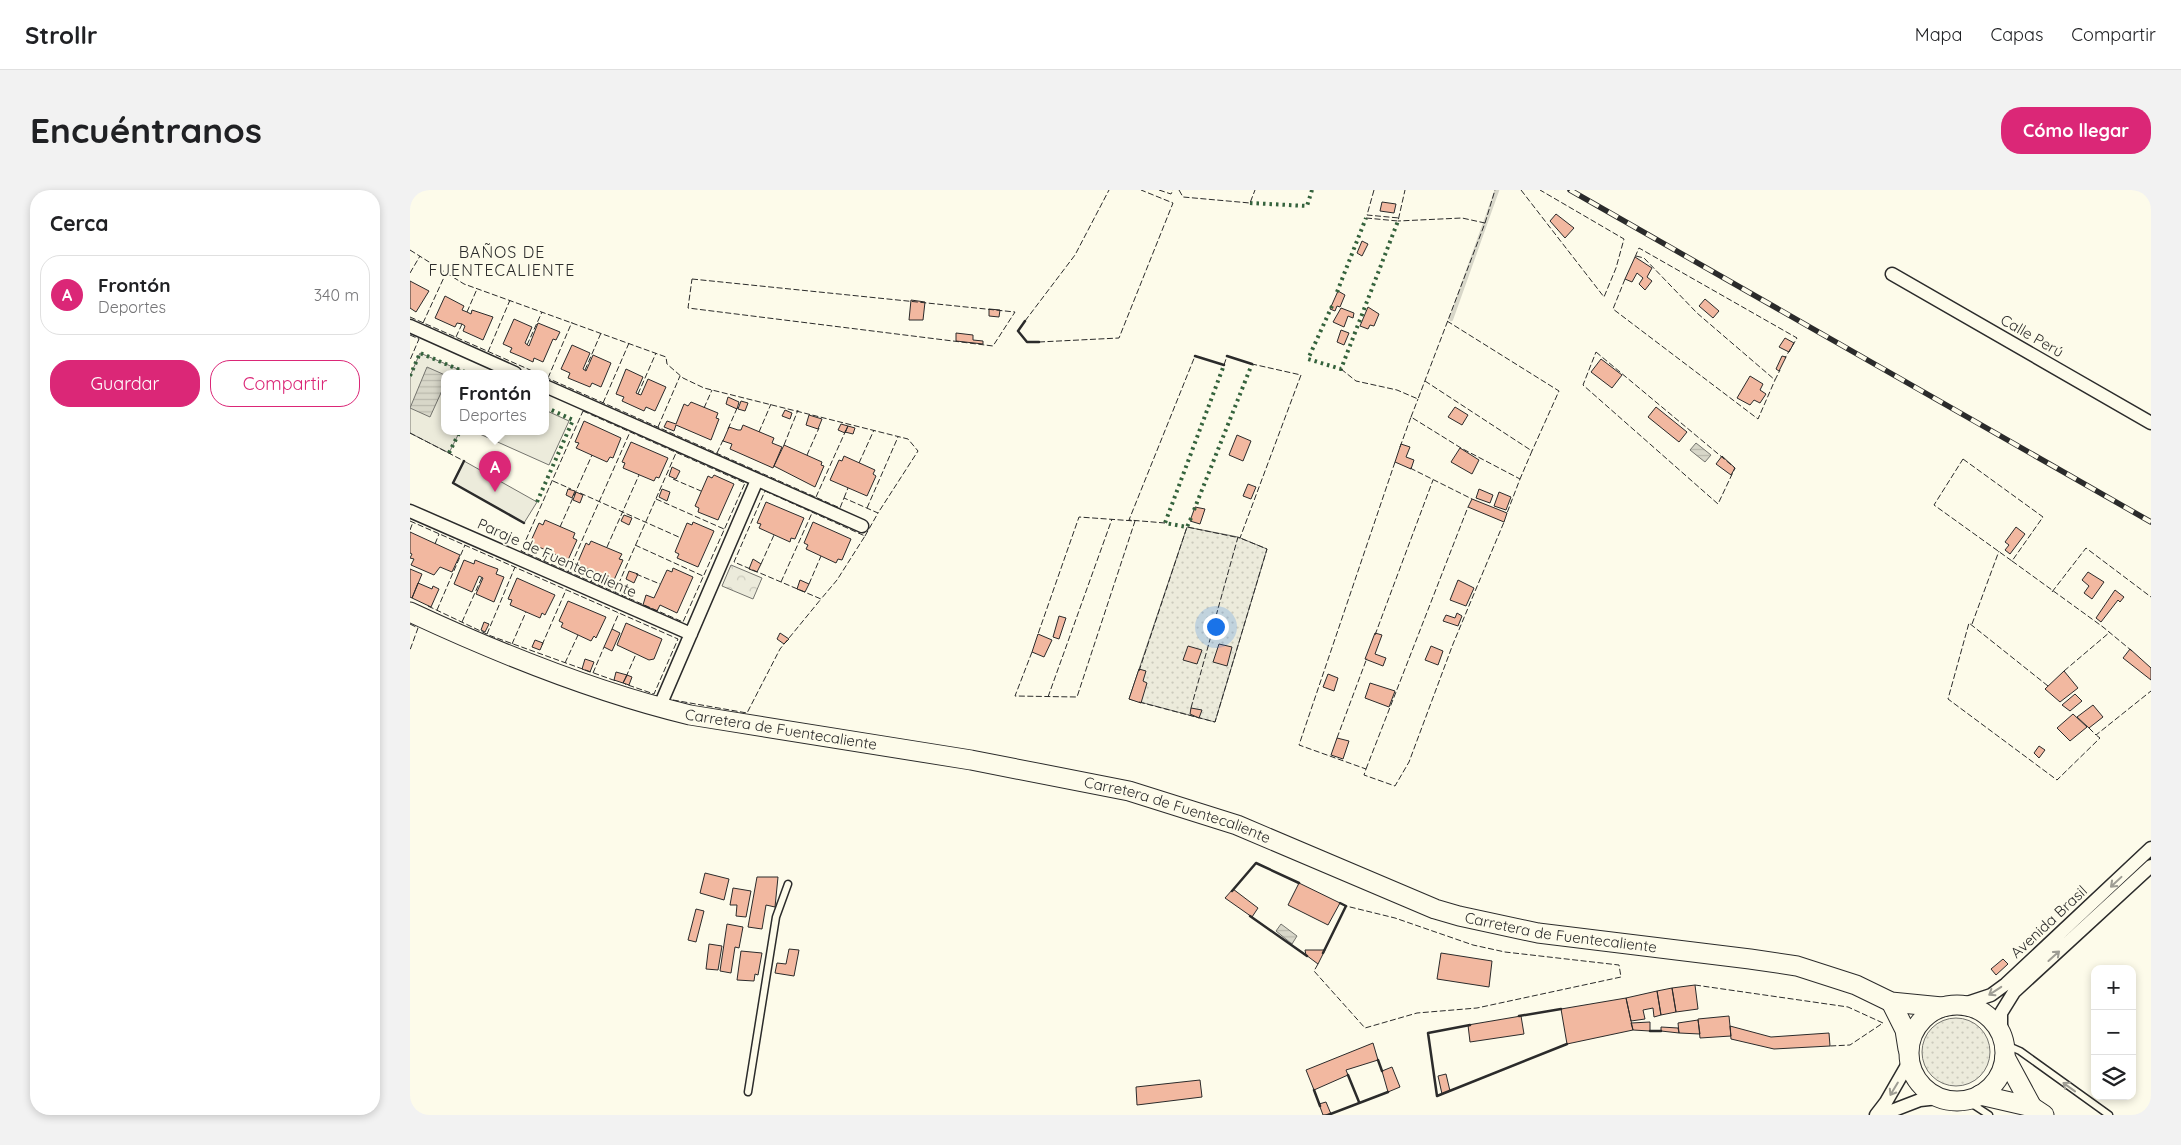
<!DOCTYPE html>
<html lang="es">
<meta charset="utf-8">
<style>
body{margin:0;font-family:Quicksand,sans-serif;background:#f2f2f2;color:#202124}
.controls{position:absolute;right:15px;bottom:15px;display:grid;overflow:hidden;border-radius:10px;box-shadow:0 2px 8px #0003}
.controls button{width:45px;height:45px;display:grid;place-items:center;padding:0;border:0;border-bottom:1px solid #e0e0e0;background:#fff;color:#202124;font:25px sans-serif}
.you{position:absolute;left:805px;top:436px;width:18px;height:18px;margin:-12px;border:4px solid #fff;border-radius:50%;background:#1a73e8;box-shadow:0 0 0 8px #1a73e833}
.badge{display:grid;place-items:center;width:32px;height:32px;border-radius:50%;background:#db2777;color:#fff;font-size:16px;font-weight:700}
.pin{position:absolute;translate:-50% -41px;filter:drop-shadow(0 1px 2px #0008)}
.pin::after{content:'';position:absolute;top:26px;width:18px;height:15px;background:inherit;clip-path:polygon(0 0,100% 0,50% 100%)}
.popup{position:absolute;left:31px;top:180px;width:108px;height:65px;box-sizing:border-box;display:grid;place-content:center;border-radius:10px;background:#fff;filter:drop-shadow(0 1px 4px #0005);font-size:16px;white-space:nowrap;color:#757577}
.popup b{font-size:19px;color:#202124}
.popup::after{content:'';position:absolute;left:50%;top:100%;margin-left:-10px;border:10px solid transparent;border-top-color:#fff}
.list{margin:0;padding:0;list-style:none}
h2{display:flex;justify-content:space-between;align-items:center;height:65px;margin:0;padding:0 20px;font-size:21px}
h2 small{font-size:16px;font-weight:400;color:#757577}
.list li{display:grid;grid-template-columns:32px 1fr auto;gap:15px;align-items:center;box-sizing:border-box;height:80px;margin:0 10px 10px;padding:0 10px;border:1px solid #e0e0e0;border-radius:20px}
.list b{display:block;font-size:19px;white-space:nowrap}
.list p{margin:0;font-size:16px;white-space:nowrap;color:#757577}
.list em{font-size:16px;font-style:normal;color:#757577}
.actions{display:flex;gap:10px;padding:15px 20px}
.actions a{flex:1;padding:11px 0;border:1px solid #db2777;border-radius:20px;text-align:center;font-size:18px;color:#db2777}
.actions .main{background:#db2777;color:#fff}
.icon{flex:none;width:28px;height:28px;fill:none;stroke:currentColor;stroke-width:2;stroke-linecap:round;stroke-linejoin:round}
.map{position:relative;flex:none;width:1741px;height:925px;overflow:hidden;border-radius:20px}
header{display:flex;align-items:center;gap:30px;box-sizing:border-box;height:70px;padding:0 25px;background:#fff;border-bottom:1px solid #e0e0e0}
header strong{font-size:24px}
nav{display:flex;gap:28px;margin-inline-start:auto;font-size:18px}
.intro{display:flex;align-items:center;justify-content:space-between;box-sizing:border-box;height:120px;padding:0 30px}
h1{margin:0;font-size:35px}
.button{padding:12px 22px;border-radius:20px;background:#db2777;color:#fff;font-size:18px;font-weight:700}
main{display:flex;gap:30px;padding:0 30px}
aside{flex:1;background:#fff;border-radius:20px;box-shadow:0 2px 8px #0003}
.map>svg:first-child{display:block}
</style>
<header>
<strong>Strollr</strong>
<nav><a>Mapa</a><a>Capas</a><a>Compartir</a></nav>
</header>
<div class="intro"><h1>Encuéntranos</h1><a class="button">Cómo llegar</a></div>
<main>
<aside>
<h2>Cerca<small></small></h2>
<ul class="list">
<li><span class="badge">A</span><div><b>Frontón</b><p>Deportes</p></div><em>340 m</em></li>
</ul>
<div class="actions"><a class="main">Guardar</a><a>Compartir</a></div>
</aside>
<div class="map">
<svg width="1741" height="925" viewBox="0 0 1741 925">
<defs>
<pattern id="forest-crowns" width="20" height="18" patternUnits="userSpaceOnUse" patternTransform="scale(1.25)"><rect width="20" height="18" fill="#ecebdb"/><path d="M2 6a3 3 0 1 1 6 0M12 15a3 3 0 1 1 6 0" fill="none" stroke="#cbcabc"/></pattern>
<pattern id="garden-dots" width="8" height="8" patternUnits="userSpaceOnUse" patternTransform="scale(1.25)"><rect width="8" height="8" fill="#ecebdb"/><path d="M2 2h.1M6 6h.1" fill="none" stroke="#cbcabc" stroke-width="1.8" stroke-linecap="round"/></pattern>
<pattern id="water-rules" width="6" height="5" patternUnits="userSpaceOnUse" patternTransform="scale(1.25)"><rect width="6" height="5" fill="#d8d7c9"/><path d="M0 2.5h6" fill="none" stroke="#bab9ad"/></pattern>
</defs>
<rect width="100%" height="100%" fill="#fdfbea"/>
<!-- grass -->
<path fill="#ecebdb" stroke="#74746e" d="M10 163 57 183H35V241H50L39 263 0 243V186Z
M135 220 159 231 139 275 63 241H135Z
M54 271 127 312 114 333 43 293Z"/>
<!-- forest -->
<path fill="url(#forest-crowns)" stroke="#74746e" d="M321 375 352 388 343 409 312 396Z"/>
<!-- garden -->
<path fill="url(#garden-dots)" stroke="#74746e" d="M777 337 828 347 857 359 805 532 719 509Z
M1512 862a34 34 0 1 1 68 0a34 34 0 1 1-68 0Z"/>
<!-- water -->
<path fill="url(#water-rules)" stroke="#74746e" d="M17 177 35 185V194L20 227 0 218Z
M1286 253 1301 265 1295 272 1280 260Z
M871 734 887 746 882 754 866 741Z"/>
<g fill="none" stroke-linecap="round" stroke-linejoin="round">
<!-- stream -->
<path stroke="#d8d7c9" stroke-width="4.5" d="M1041 129 1087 0"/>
</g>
<!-- building -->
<path fill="#f2b8a0" stroke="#2b2b2b" d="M972 12 986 14 984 23 970 21Z
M1146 24 1164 38 1155 48 1140 31Z
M952 51 958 54 952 66 947 63Z
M1225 67 1242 78 1237 87 1242 91 1235 100 1229 94 1233 88 1227 83 1222 92 1215 89Z
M0 91 19 101 6 122 0 118Z
M928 101 935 105 930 117 927 116 925 121 920 119Z
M35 106 54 116 52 120 57 122 61 124 62 120 83 127 73 150 53 141 55 136 52 134 47 133 45 137 25 128Z
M1295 109 1309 121 1303 128 1289 116Z
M501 110 515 112 513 130H499Z
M958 117 969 124 964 136 960 135 958 139 950 136Z
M931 118 944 123 943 128 938 126 934 137 923 132Z
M579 119 590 120 589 127 579 126Z
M104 129 122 137 115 153 119 156 128 133 150 142 146 150 143 149 133 172 124 168 123 172 112 167 100 162 102 158 93 154Z
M931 140 939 143 934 155 927 152Z
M546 143 563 145V150L573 151V154L546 151Z
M1375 148 1384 153 1379 162 1369 157Z
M162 155 180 163 173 179 176 181 183 165 201 173 191 197 182 193 180 197 158 188 160 183 151 179Z
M1372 166 1376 167 1369 181 1366 179Z
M1191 169 1212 185 1202 198 1181 182Z
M216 179 233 187 226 203 228 204 231 205 238 189 256 197 245 221 236 217 234 221 212 211 214 207 206 204Z
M1340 186 1353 194 1350 200 1356 204 1350 213 1344 210 1340 215 1327 208Z
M318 207 329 212 327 219 316 214Z
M331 211 338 213 335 221 328 219Z
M281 212 308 223 306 228 309 229 301 250 266 235 264 241 254 237 257 231 266 234 274 214 278 216Z
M1045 217 1058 225 1052 235 1038 227Z
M1246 217 1277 242 1269 252 1238 227Z
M375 220 382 223 380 229 372 226Z
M399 225 412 229 408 239 396 235Z
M174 231 211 248 203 268 200 267 197 272 166 258 169 253 165 252Z
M431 234 438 236 435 243 428 240Z
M333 235 364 248 362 253 372 257 363 278 320 259 322 254 313 251 319 237 328 240H331Z
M438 236 445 238 443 244 435 242Z
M827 245 841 251 833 271 819 265Z
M221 252 258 268 249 288 246 287 244 291 213 278 215 273 212 272Z
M991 254 1000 257 996 267 1004 270 1001 279 985 272Z
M374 255 412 272 411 275 414 276 405 297 364 276Z
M1050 258 1069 270 1062 284 1041 272Z
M434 266 465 280 463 284 466 286 457 306 420 290 429 270 432 271Z
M1312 266 1325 278 1321 285 1306 274Z
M262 277 270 281 266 289 259 286Z
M304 285 324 294 308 330 288 322 289 318 285 316 298 286 302 288Z
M838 294 846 297 841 309 833 306Z
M158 299 165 301 162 308 156 305Z
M252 299 260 302 257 311 249 307Z
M1069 299 1083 305 1080 313 1066 308Z
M166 302 173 305 170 313 163 310Z
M1089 302 1101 307 1096 320 1084 316Z
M1062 309 1097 323 1094 332 1058 317Z
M356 312 394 328 385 349 381 348 380 352 349 338 351 334 347 333Z
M785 317 795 319 790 334 780 331Z
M214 325 222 328 219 335 211 331Z
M135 330 165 343 163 348 167 350 158 370 120 353 129 333 133 335Z
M283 332 304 341 288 377 267 368 269 364 265 362 277 333 282 335Z
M403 332 441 349 432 370 428 369 426 373 396 359 398 355 394 353Z
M1606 337 1615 344 1600 364 1595 360 1599 355 1595 352Z
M0 342 50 365 42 382 30 377 24 385 1 375 4 369 0 368 2 364 0 363Z
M181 351 212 364 209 369 213 370 204 390 167 374 176 353 179 355Z
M343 369 351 374 347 382 339 379Z
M54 370 64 374 65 370 77 375 88 379 86 384 94 387 84 412 66 404 73 388 69 386 62 402 44 394Z
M263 378 283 387 267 423 250 415 247 421 233 415 236 405 244 408 257 380 262 382Z
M0 379 12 384 2 408 0 407Z
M219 381 228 384 224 393 216 389Z
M1678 382 1694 392 1682 409 1674 403 1679 396 1672 390Z
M107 388 145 405 135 425 132 423 130 428 100 415 102 410 98 409Z
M390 390 399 394 395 402 387 399Z
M1048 390 1064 398 1056 416 1040 410Z
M8 393 22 399 23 396 29 399 21 417 2 408Z
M1705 400 1714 407 1710 412 1708 410 1691 432 1686 428Z
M158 411 196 427 186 448 184 446 181 451 151 437 153 433 149 431Z
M1047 423 1052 426 1048 436 1033 431 1036 425 1045 428Z
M649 426 656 428 649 449 643 447Z
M806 426 814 428 810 438 804 435Z
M74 432 79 434 75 442 71 440Z
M216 433 252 449 244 469 239 470 207 455Z
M202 439 210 443 202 461 194 457Z
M370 443 379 449 374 454 367 449Z
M965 443 972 445 965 464 976 468 973 476 955 469Z
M628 444 642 450 634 467 622 462Z
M125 450 133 453 130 460 122 457Z
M809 454 822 457 817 476 803 472Z
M778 456 792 460 787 474 773 470Z
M1021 456 1033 461 1028 475 1015 470Z
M1720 459 1741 478V490L1713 468Z
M175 469 184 472 180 482 172 479Z
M729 479 736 481 733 491 737 493 731 513 719 509Z
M1654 481 1668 498 1650 512 1635 499Z
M206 482 217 485 213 493 204 490Z
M918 484 928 488 924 501 913 497Z
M217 485 222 487 219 495 213 493Z
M960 493 985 501 979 517 955 508Z
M1665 504 1672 511 1660 521 1652 515Z
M1683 515 1693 527 1679 538 1667 527Z
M781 518 792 520 789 528 780 524Z
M1663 524 1677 537 1660 551 1647 538Z
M927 548 939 551 933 569 921 565Z
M1629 556 1635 560 1629 568 1624 563Z
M295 683 319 689 314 710 290 703Z
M347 687H368L365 717 356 715 352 739 338 737Z
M889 693 930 713 918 735 878 715Z
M323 698 341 701 336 727 326 726 327 715H320Z
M823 699 848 718 842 727 815 708Z
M286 719 294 721 286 752 278 750Z
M317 734 333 737 329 758 325 757 321 783 310 781Z
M299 754 312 756 308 780 296 779Z
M379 759 389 760 384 786 365 783 367 773 376 774Z
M895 760H915L908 774 896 765Z
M331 761 352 763 348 785 345 784 344 791 327 790Z
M1031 763 1082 771 1079 797 1027 789Z
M1593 769 1598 774 1586 785 1581 779Z
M1285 795 1288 819 1266 822 1262 798Z
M1262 798 1266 822 1251 825 1247 801Z
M1247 801 1251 825 1244 827 1243 818 1233 820 1235 829 1221 831 1216 808Z
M1216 808 1223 840 1157 854 1151 819Z
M1111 826 1114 844 1060 852 1058 835Z
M1319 826 1321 846 1290 848 1288 829Z
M1288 830 1290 844 1269 843 1268 833Z
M1240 832V841L1223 840 1221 833Z
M1320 836 1361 847 1419 843 1420 856 1364 859 1321 849Z
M1251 837 1268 838 1269 843 1251 841Z
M963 853 968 870 936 880 938 885 904 900 896 880Z
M982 877 990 897 978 902 972 881Z
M1036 884 1040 901 1032 904 1028 886Z
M790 890 792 907 727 915 726 897Z
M916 912 921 924 913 925 909 914Z"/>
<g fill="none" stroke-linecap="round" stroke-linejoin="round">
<defs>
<path id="lane" d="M1594 854 1610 861 1699 925
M338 902 366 727 378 694
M1556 910 1579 925"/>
<path id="street" d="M1482 84 1741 233
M0 136 105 183
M135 196 452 336
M0 321 281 444
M249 518 347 290
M1551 815 1581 805 1596 794 1741 658
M1591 845V823L1604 802 1741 676
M1466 925 1476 912 1499 872
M1471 925 1510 910 1528 908"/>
<g id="secondary">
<path id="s1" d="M0 422C90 464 184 502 280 525L561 570 719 601 827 635 1025 719 1049 726 1128 743 1340 769 1387 776 1446 795 1481 812 1532 817"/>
<path d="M1481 812 1495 840 1498 859"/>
<circle cx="1547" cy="863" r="48"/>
<path d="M1595 867 1622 917"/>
<path d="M1570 905 1622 917 1634 925"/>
</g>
</defs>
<!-- lane casing -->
<use href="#lane" stroke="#2b2b2b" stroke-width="9"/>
<!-- street casing -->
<use href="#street" stroke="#2b2b2b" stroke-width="15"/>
<!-- secondary casing -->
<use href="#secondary" stroke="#2b2b2b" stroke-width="21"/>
<!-- lane -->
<use href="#lane" stroke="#fdfbea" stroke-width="6"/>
<!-- street -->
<use href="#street" stroke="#fdfbea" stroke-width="12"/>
<!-- secondary -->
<use href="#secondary" stroke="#fdfbea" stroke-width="19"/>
<defs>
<path id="rail" d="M1160 0 1741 332"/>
</defs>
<!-- rail casing -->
<use href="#rail" stroke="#2b2b2b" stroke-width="5.5"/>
<!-- rail -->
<use href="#rail" stroke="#fdfbea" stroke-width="4" stroke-dasharray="11" stroke-linecap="butt"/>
<!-- hedge -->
<path stroke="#34623c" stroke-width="4" stroke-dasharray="2.5 4" stroke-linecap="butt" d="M840 13 897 16 902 0
M927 102 956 28
M922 116 898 169 931 179 988 31
M0 186 10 163 57 183
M39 263 50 241
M127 312 163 230 135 217
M784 320 842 174
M781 328 777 337 755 333 814 175"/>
<!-- fence -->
<path stroke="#2b2b2b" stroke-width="1" stroke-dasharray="6 2.5" stroke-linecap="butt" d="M749 0 761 4 763 0
M769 0 773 7 840 13 845 0
M964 0 957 25 989 28
M1111 0 1194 107 1206 78 1214 49 1130 0
M956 28 988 31 995 0
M1075 33 1085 0
M0 60 54 94 256 167 257 174 273 188 294 198 498 249 508 261 468 323 434 308 430 318 135 187
M1226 66 1234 68 1287 123 1365 190 1370 180
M1225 67 1229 58 1387 148 1375 168
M0 83 10 66
M282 89 605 122 583 156 278 118Z
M1215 89 1203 119 1348 229 1365 190
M57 122 67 99
M0 127 127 183
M615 131 665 65 699 0
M1037 131 1149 201 1122 261
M13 133 36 83
M0 145 9 149 0 170
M46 147 52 134
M629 152 709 148 763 13 731 0
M117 155 132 122
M78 162 100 110
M1186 162 1325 278 1308 314 1173 195Z
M814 175 817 166
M931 179 946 191 987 200 1008 209 1075 33 1052 28 988 31
M175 180 191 143
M138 188 162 132
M1015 191 1122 261 1110 289
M228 204 246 163
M193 213 219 153
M294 218 302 200
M173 221 335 293 273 432 111 361Z
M1001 227 1008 209
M248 237 270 186
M318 239 328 216
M349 242 361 214
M0 243 54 271
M374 255 388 220
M990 257 1001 227 1051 258 1110 289 1097 323
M307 263 314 248
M397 265 409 238
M1553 269 1633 327 1602 371 1524 315Z
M985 272 889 555 956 579 954 585 985 596 999 572 1043 454 1094 332
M449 273 464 240
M1000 278 1062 309
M263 289 291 301
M143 291 161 299
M355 301 455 346 427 390 411 409 324 372Z
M170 303 271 348
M406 307 436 240
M434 308 438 298
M246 309 314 339
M457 318 488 247
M0 331 268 449 244 504 215 494
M755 333 719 330 785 166
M150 337 182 265
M0 340 3 332
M455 346 468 323
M25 354 29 344
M225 355 293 386
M197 357 229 285
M134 371 139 361
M1602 371 1693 437 1722 461
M351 374 364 345
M158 382 220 242
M226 384 250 394
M181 392 186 382
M371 392 402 323
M399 394 411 366
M205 402 266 263
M1642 402 1676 358 1741 407
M18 416 81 446 206 491
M27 420 55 355
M806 426 828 347
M52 432 72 387
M0 434 8 438 0 460
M1562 434 1589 361
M202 439 209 423
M77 444 105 377
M965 445 1023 290
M102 454 116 422
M132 455 156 400
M622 462 605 506 667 507 725 331 669 327 628 444
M155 473 168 445
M729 481 777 337 830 348 891 185 842 174
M1654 481 1700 442
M183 483 194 457
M216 487 226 464
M1638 496 1559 433 1538 509 1647 590 1690 548 1686 545
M638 507 702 329
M263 510 337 523 370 459 411 409
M729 512 805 532 857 359 830 348
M781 518 804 435
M1679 538 1686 545 1741 501
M927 548 957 468
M956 579 1058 317
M908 774 904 781 955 838 1007 823 1067 818 1211 787 1209 775 1095 762 1063 755 985 728 936 716
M1285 795 1438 817 1473 833 1440 855 1420 856"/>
<!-- wall -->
<path stroke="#2b2b2b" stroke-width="2.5" d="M615 131 608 141 617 152H629
M785 166 814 175
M817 166 842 174
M54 271 43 293 114 333
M822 701 846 673 889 693
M840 726 897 766
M913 763 936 716 930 713
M1109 826 1151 819
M1060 835 1018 843 1027 906 1157 854
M1240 841H1251
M968 870 972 881
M938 885 949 912
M904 900 910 916
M918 925 978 902"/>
</g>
<!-- one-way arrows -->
<defs><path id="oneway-shaft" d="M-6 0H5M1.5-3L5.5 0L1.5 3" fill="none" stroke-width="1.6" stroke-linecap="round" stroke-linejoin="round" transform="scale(1.25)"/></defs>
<g stroke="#9e9d94">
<use href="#oneway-shaft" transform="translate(1706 692) rotate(137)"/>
<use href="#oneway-shaft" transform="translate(1644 766) rotate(-42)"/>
<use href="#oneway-shaft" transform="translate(1585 801) rotate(147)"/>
<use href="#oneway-shaft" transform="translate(1659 897) rotate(-144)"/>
<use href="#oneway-shaft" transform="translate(1484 899) rotate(121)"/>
</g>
<g text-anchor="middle" stroke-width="4" stroke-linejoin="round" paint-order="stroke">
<!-- street labels -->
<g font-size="15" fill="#2b2b2b" stroke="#fdfbea">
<text transform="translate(1622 146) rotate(30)" y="5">Calle Perú</text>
<text transform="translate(147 368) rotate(24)" y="5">Paraje de Fuentecaliente</text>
<text dy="5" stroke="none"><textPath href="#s1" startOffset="391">Carretera de Fuentecaliente</textPath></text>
<text dy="5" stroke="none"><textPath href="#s1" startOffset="796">Carretera de Fuentecaliente</textPath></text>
<text transform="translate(1639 732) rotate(-43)" y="5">Avenida Brasil</text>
<text dy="5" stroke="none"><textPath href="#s1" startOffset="1201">Carretera de Fuentecaliente</textPath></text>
</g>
<!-- neighbourhood labels -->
<g font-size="16" letter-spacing="1" fill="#2b2b2b" stroke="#fdfbea">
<text x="92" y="68">BAÑOS DE<tspan x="92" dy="18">FUENTECALIENTE</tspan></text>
</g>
</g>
</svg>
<div class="controls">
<button>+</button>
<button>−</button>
<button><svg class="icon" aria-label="layers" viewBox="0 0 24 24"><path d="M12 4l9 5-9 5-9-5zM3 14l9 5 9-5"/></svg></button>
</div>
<div class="you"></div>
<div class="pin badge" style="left:85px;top:302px">A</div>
<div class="popup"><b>Frontón</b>Deportes</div>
</div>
</main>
